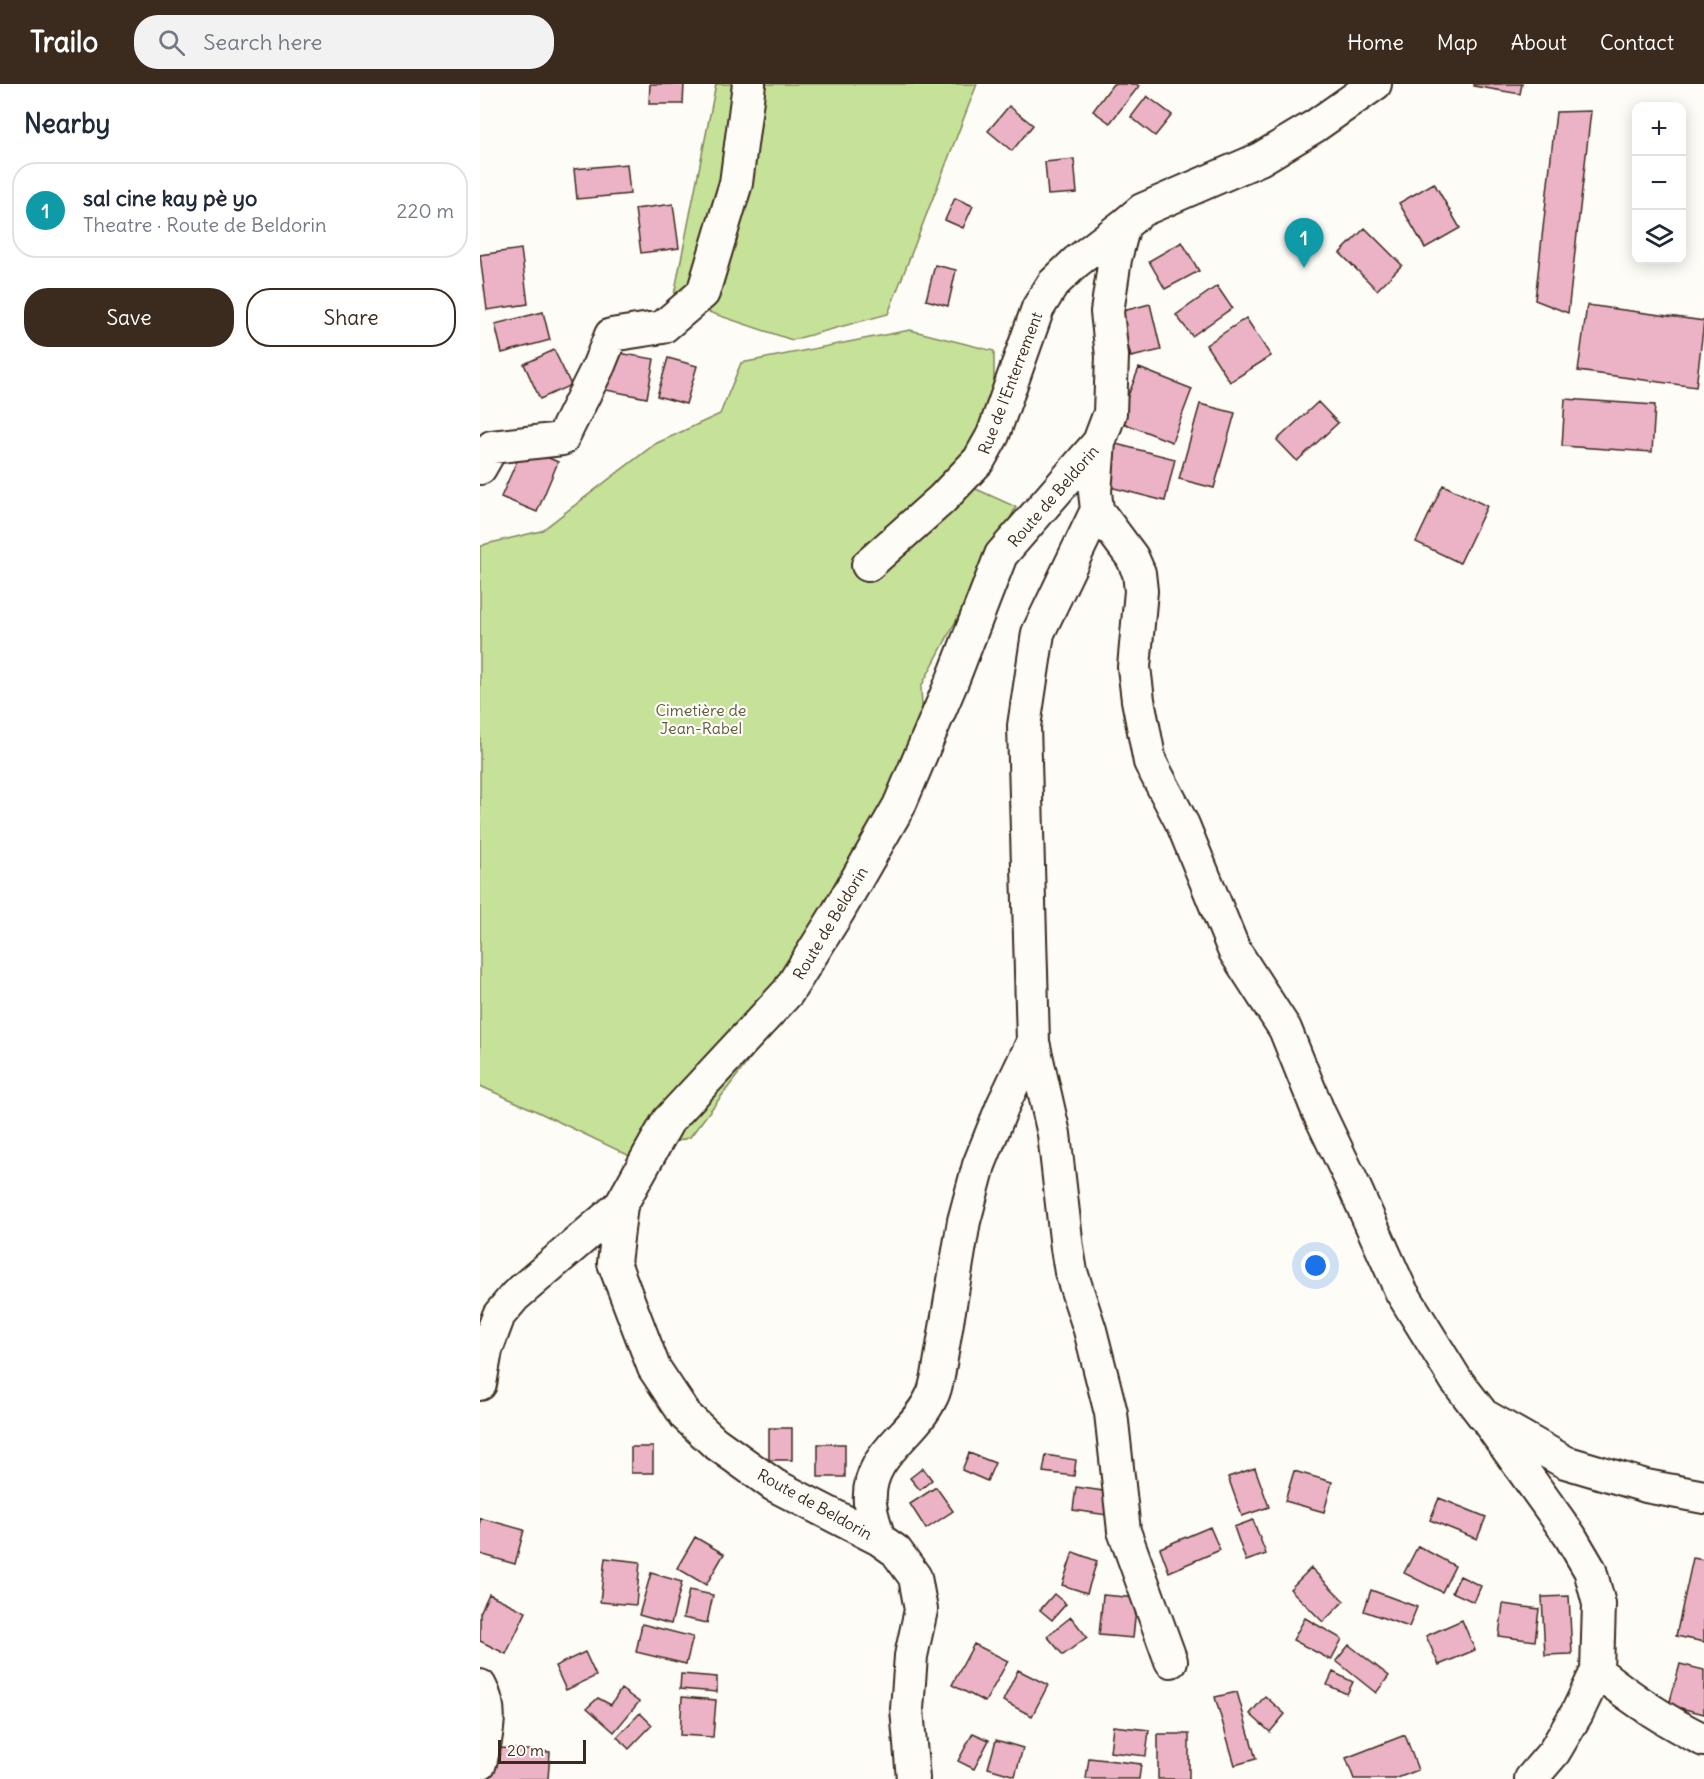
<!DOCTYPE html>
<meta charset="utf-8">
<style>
body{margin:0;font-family:Delius,sans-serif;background:#f2f2f3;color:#1f2937}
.controls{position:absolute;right:18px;top:18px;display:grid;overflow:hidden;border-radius:12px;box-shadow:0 3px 15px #0003}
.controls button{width:54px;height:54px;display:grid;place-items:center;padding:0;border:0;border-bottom:2px solid #e0e1e3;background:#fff;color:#1f2937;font:30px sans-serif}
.scale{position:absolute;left:18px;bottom:15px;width:88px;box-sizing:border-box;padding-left:6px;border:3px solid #3b2a1e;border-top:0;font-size:16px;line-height:21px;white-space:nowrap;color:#3b2a1e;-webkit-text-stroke:4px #fdfcf7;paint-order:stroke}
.you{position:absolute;left:836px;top:1182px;width:21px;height:21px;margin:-15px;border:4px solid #fff;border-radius:50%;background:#1a73e8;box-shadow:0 0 0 9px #1a73e833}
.badge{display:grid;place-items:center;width:39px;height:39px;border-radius:50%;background:#3b2a1e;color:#fff;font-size:20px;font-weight:700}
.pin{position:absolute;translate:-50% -50px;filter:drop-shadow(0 2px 3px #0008)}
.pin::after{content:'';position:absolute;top:32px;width:21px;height:18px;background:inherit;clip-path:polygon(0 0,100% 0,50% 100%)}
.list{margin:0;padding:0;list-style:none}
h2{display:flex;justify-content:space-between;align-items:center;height:78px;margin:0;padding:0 24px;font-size:26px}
h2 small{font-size:20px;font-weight:400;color:#747a83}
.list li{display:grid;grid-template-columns:39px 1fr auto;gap:18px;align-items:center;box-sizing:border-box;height:96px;margin:0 12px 12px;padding:0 12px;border:2px solid #e0e1e3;border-radius:24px}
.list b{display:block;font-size:22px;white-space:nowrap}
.list p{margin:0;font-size:20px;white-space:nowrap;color:#747a83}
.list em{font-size:20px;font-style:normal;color:#747a83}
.actions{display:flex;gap:12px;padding:18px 24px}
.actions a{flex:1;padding:14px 0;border:2px solid #3b2a1e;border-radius:24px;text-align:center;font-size:21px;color:#3b2a1e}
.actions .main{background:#3b2a1e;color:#fff}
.icon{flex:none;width:33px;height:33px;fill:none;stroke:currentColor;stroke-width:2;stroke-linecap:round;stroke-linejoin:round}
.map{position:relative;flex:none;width:1224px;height:1695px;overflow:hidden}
header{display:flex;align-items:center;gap:36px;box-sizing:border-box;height:84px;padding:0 30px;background:#3b2a1e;color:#fff}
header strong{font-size:28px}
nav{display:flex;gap:33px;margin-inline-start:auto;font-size:21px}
.search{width:420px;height:54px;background:#f2f2f3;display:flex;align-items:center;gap:15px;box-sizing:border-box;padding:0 21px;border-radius:24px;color:#747a83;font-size:22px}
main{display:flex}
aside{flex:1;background:#fff}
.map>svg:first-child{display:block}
</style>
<header>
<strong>Trailo</strong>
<div class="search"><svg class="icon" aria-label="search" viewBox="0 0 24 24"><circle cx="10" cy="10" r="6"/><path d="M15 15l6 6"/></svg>Search here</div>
<nav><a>Home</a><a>Map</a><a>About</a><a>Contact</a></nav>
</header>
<main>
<aside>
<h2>Nearby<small></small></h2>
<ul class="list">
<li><span class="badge" style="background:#0f9aa8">1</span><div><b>sal cine kay pè yo</b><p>Theatre · Route de Beldorin</p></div><em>220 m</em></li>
</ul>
<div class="actions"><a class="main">Save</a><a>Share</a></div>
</aside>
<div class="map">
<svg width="1224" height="1695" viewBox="0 0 1224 1695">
<rect width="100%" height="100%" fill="#fdfcf7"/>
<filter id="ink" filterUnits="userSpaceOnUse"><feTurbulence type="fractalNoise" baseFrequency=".0167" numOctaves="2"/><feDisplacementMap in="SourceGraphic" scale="12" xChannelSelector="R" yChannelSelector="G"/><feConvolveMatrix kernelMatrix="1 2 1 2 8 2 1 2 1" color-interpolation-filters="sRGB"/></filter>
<g filter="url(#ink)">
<!-- green -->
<path fill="#c6e198" stroke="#80865b" stroke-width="1.5" d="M236 0H497L408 230 312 256 193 216Z
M430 246 514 267V326L485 400 536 423 441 603 444 663 306 928 210 1053 152 1073 54 1026 0 1002V463L6 460 61 447 175 360 240 330 261 279Z"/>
<!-- building -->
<path fill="#ecb3c6" stroke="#3b2a1e" stroke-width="1.5" d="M170 0H204L203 20H169Z
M633 0H656L659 2 630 39 613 27Z
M994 0H1042L1040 10 994 2Z
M667 12 692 31 675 52 651 33Z
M529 22 553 41 532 67 508 47Z
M1111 27 1088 229 1055 216 1076 28Z
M594 75 597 109 568 111 565 78Z
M147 80 150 110 97 115 94 85Z
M954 99 980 144 945 164 919 119Z
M475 114 493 122 483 144 465 136Z
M193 120 199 164 161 169 155 125Z
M885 144 922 181 897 206 860 169Z
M702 158 719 187 685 205 669 177Z
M41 165 48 220 7 226 0 171Z
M455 181 476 186 468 222 446 216Z
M737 202 752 224 712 252 696 231Z
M670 220 681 266 651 273 639 228Z
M1107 221 1224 237 1216 303 1098 287Z
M63 228 70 256 22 269 15 240Z
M766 234 791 272 750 298 726 261Z
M74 266 91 301 60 315 44 280Z
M133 268 174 275 167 314 126 306Z
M188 274 217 282 206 320 177 312Z
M659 284 712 305 692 358 638 337Z
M1085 315 1175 321 1172 368 1082 362Z
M838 318 858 339 817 377 797 356Z
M720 320 755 329 734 404 699 395Z
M632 359 695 375 685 417 622 401Z
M43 363 78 378 57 428 21 413Z
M963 401 1007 422 980 479 936 458Z
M289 1344H312V1376H289Z
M338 1360H365V1393H338Z
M151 1363H173V1389H151Z
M489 1369 515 1379 507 1397 482 1386Z
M566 1371 596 1376 594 1392 563 1388Z
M443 1384 452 1396 440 1406 430 1394Z
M775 1384 789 1423 762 1432 748 1393Z
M814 1387 852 1398 844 1428 805 1417Z
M456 1403 473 1427 446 1445 430 1420Z
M596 1403 630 1408 627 1431 593 1426Z
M959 1414 1006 1433 997 1455 950 1436Z
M0 1434 44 1446 35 1480 0 1470Z
M773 1436 786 1470 766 1477 754 1443Z
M730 1443 740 1466 689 1488 680 1464Z
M215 1453 244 1470 226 1501 197 1484Z
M938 1462 975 1482 962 1508 924 1489Z
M593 1468 617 1477 607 1509 582 1501Z
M125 1474 160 1478 156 1521 120 1518Z
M1213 1474 1224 1476V1558L1196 1552Z
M831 1484 864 1517 843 1538 810 1505Z
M171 1489 202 1498 191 1540 159 1531Z
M980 1492 1001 1502 994 1518 972 1508Z
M209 1506 233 1511 227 1539 203 1534Z
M891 1506 937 1523 929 1543 884 1527Z
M9 1510 46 1528 26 1570 0 1557V1529Z
M574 1510 586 1520 572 1536 560 1526Z
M623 1511 657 1514 653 1554 619 1551Z
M1089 1512 1092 1570 1065 1571 1062 1513Z
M1023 1520 1059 1525 1055 1557 1019 1552Z
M591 1533 607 1553 583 1571 567 1552Z
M825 1534 862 1555 851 1576 813 1556Z
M982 1536 995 1566 959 1581 946 1552Z
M162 1540 213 1553 206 1580 156 1568Z
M494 1560 528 1577 505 1618 472 1601Z
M869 1561 909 1592 896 1609 856 1577Z
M105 1568 116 1592 86 1606 75 1582Z
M1200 1580 1224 1586V1630L1189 1621Z
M538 1586 568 1601 552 1632 523 1617Z
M853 1588 873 1598 867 1610 847 1601Z
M201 1590 237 1593V1608L200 1605Z
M141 1605 159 1618 134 1648 107 1624 118 1614 131 1621Z
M757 1608 776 1675 755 1681 735 1613Z
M785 1612 805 1630 790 1648 770 1630Z
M202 1613 236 1616 233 1653 200 1651Z
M160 1629 172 1641 149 1665 137 1653Z
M633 1642 669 1646 666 1672 630 1668Z
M493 1649 509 1656 494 1685 478 1677Z
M678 1650H709V1695H678Z
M925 1651 938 1686 915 1695H874L866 1674Z
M516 1656 543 1664 535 1692 508 1684Z
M9 1663 70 1668 68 1695H6Z
M609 1674 661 1680 659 1695H606Z"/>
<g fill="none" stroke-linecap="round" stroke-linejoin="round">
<defs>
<path id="street" d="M619 358 615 408 617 426 652 473 659 489 661 507 654 583 658 616 670 678 703 741 754 866 805 945 838 1027 873 1100 921 1207 976 1296 1003 1331 1085 1378 1166 1402 1224 1413
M0 384 12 363 82 355 119 281 131 251 183 243 223 209 256 99 269 0
M388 481 462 415 499 376 513 351 558 224 573 200 596 178 644 141
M553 958 574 1050 587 1164 591 1188 610 1246 631 1329 644 1447 691 1577
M0 1300 6 1266 19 1231 35 1212 141 1121
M1009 1339 1090 1452 1110 1486 1119 1520 1117 1587 1097 1629 1074 1668 1051 1695
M399 1455C396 1443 391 1431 390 1419 386 1371 433 1352 451 1314 455 1308 456 1299 458 1292L484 1137 499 1081 523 1021 553 958 544 642 558 549 617 426
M1117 1587C1151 1614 1184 1637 1224 1656
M0 1602C14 1627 6 1653 0 1679
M433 1695 427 1625 431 1572 441 1526 435 1493 416 1467 399 1455 294 1401 234 1358 206 1332 174 1284 134 1179 141 1121 188 1037 308 908 358 828 419 722 473 595 521 471 619 358 630 329 632 272 627 228 635 175 644 141 662 126 780 75 835 42 895 0"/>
</defs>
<!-- street casing -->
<use href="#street" stroke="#3b2a1e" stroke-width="36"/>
<!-- street -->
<use href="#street" stroke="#fdfcf7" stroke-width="32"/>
</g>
</g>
<g text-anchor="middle" stroke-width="4.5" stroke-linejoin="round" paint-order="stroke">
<!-- street labels -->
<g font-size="16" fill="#3b2a1e" stroke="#fdfcf7">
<text transform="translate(530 299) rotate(-69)" y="6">Rue de l'Enterrement</text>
<text transform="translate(573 412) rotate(-49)" y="6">Route de Beldorin</text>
<text transform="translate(350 839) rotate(-59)" y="6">Route de Beldorin</text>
<text transform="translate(335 1420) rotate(29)" y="6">Route de Beldorin</text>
</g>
<!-- park labels -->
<g font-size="16" fill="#5e583c" stroke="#fdfcf7">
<text x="221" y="632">Cimetière de<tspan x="221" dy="18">Jean-Rabel</tspan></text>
</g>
</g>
</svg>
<div class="controls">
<button>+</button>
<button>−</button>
<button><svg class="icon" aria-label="layers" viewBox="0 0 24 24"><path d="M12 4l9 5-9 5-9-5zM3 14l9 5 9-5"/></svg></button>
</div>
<div class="scale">20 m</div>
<div class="you"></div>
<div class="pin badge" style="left:824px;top:184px;background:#0f9aa8">1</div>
</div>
</main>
